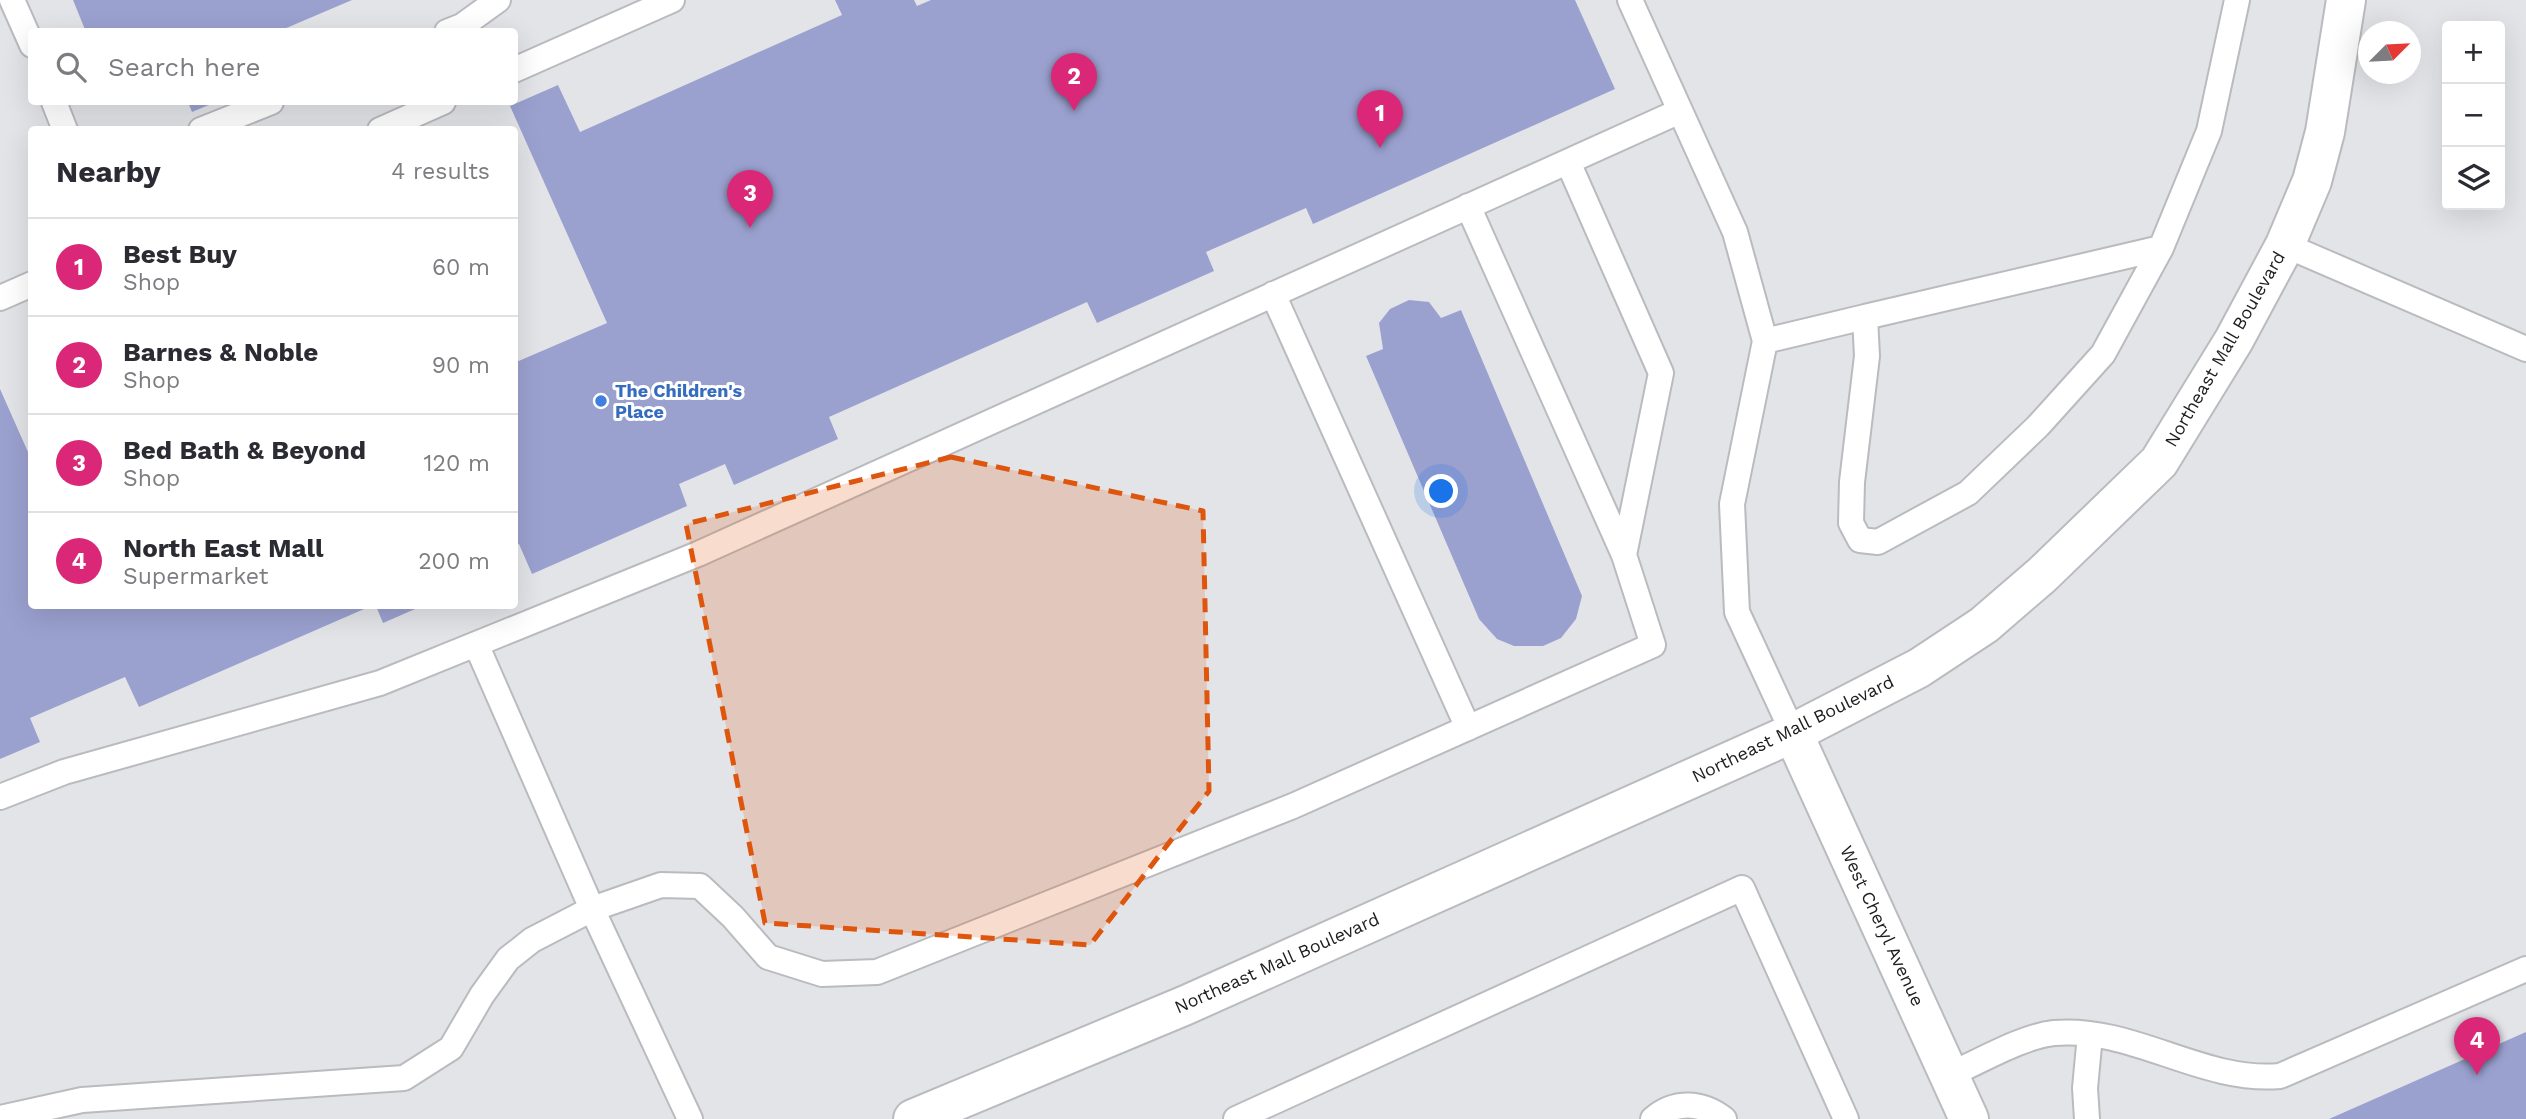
<!DOCTYPE html>
<meta charset="utf-8">
<style>
body{margin:0;font-family:"Work Sans",sans-serif;background:#f2f2f3;color:#2b2b33}
.controls{position:absolute;right:21px;top:21px;display:grid;overflow:hidden;border-radius:7px;box-shadow:0 7px 28px #0002}
.controls button{width:63px;height:63px;display:grid;place-items:center;padding:0;border:0;border-bottom:2px solid #e1e1e2;background:#fff;color:#2b2b33;font:35px sans-serif}
.compass{position:absolute;left:2358px;top:21px;width:63px;height:63px;border-radius:50%;background:#fff;box-shadow:0 7px 28px #0002;rotate:66deg}
.you{position:absolute;left:1442px;top:492px;width:24px;height:24px;margin:-18px;border:5px solid #fff;border-radius:50%;background:#1a73e8;box-shadow:0 0 0 10px #1a73e833}
.badge{display:grid;place-items:center;width:46px;height:46px;border-radius:50%;background:#db2777;color:#fff;font-size:23px;font-weight:700}
.pin{position:absolute;translate:-50% -58px;filter:drop-shadow(0 2px 4px #0008)}
.pin::after{content:'';position:absolute;top:37px;width:24px;height:21px;background:inherit;clip-path:polygon(0 0,100% 0,50% 100%)}
.list{margin:0;padding:0;list-style:none}
h2{display:flex;justify-content:space-between;align-items:center;height:91px;margin:0;padding:0 28px;font-size:30px}
h2 small{font-size:23px;font-weight:400;color:#7c7c81}
.list li{display:grid;grid-template-columns:46px 1fr auto;gap:21px;align-items:center;box-sizing:border-box;height:98px;padding:0 28px;border-top:2px solid #e1e1e2}
.list b{display:block;font-size:26px;white-space:nowrap}
.list p{margin:0;font-size:23px;white-space:nowrap;color:#7c7c81}
.list em{font-size:23px;font-style:normal;color:#7c7c81}
.icon{flex:none;width:38px;height:38px;fill:none;stroke:currentColor;stroke-width:2;stroke-linecap:round;stroke-linejoin:round}
.map{position:relative;flex:none;width:2526px;height:1119px;overflow:hidden}
.search{position:absolute;background:#fff;box-shadow:0 7px 28px #0002;left:28px;top:28px;width:490px;height:77px;display:flex;align-items:center;gap:18px;box-sizing:border-box;padding:0 24px;border-radius:7px;color:#7c7c81;font-size:26px}
.panel{position:absolute;background:#fff;box-shadow:0 7px 28px #0002;left:28px;top:126px;width:490px;height:483px;border-radius:7px}
.map>svg:first-child{display:block}
</style>
<div class="map">
<svg width="2526" height="1119" viewBox="0 0 2526 1119">
<rect width="100%" height="100%" fill="#e3e4e8"/>
<!-- building -->
<path fill="#9ba1cf" d="M73 0H352L277 32H86Z
M835 0H914L917 6 931 0H1575L1615 89 1313 224 1306 208 1206 252 1214 271 1097 323 1087 302 829 417 838 439 734 485 725 464 679 484 687 506 532 574 519 544 514 545V363L607 323 510 106 558 85 580 132 842 15Z
M188 102H216L192 112Z
M1409 300 1429 302 1441 318 1461 310 1582 596 1576 619 1561 638 1543 646H1514L1497 639 1479 619 1366 356 1383 349 1379 323 1390 309Z
M0 389 32 461V606H371L139 707 125 677 30 718 40 742 0 759Z
M376 606H422L383 623Z
M2526 1032V1119H2329Z"/>
<g fill="none" stroke-linecap="round" stroke-linejoin="round">
<defs>
<path id="lane" d="M12 0 32 45
M1630 0 1735 232 1765 341 1732 504 1737 612 1793 733
M447 32 462 26 498 0
M514 70 672 0
M54 102 65 130
M201 130 271 102
M380 130 443 102
M1568 162 1661 373 1624 555
M2285 245 2526 349
M1273 294 1468 728
M0 298 32 284
M1865 317 2161 248
M1765 341 1865 317 1867 356 1852 482 1851 523 1860 540 1878 542 1968 493 2038 426 2103 354 2161 248 2209 131 2237 0
M476 644 592 909 690 1119
M0 797 64 772 380 683 698 554 1680 111
M1949 1075C1979 1062 2023 1036 2054 1033 2133 1026 2202 1083 2280 1076L2526 969
M0 1118 82 1100 404 1078 451 1048 482 995 508 959 532 940 592 909 661 885 700 886 733 917 768 957 822 974 877 972 1293 806 1653 645 1624 555 1468 206
M1236 1119 1742 888 1846 1119
M1653 1119C1675 1100 1702 1102 1724 1119
M2087 1119 2085 1088 2090 1035"/>
<path id="secondary" d="M1793 733 1969 1119
M913 1119 1186 1005 1793 733 1919 668 1984 625 2042 575 2159 462 2234 340 2285 245 2312 181 2325 132 2346 0"/>
</defs>
<!-- lane casing -->
<use href="#lane" stroke="#babbbf" stroke-width="28"/>
<!-- secondary casing -->
<use href="#secondary" stroke="#babbbf" stroke-width="42"/>
<!-- lane -->
<use href="#lane" stroke="#fff" stroke-width="24"/>
<!-- secondary -->
<use href="#secondary" stroke="#fff" stroke-width="38"/>
</g>
<!-- marked area -->
<path fill="#de560d" fill-opacity="0.2" stroke="#de560d" stroke-width="5" stroke-dasharray="14 9" stroke-linejoin="round" d="M951 457 1203 511 1209 791 1090 945 765 923 686 524Z"/>
<!-- markers -->
<circle fill="#3f7fe0" stroke="#fff" stroke-width="2.5" cx="601" cy="401" r="7"/>
<g text-anchor="middle" stroke-width="6" stroke-linejoin="round" paint-order="stroke">
<!-- street labels -->
<g font-size="18" fill="#1d1d1f" stroke="#fff">
<text transform="translate(2225 349) rotate(-60)" y="6">Northeast Mall Boulevard</text>
<text transform="translate(1793 729) rotate(-26)" y="6">Northeast Mall Boulevard</text>
<text transform="translate(1882 926) rotate(65)" y="6">West Cheryl Avenue</text>
<text transform="translate(1277 963) rotate(-24)" y="6">Northeast Mall Boulevard</text>
</g>
<!-- shop labels -->
<g font-size="18" font-weight="bold" fill="#366cbe" stroke="#fff" text-anchor="start">
<text x="615" y="397">The Children's<tspan x="615" dy="21">Place</tspan></text>
</g>
</g>
</svg>
<div class="controls">
<button>+</button>
<button>−</button>
<button><svg class="icon" aria-label="layers" viewBox="0 0 24 24"><path d="M12 4l9 5-9 5-9-5zM3 14l9 5 9-5"/></svg></button>
</div>
<svg class="compass" viewBox="-18 -18 36 36"><path d="M0-13l5 13h-10z" fill="#e53935"/><path d="M0 13l5-13h-10z" fill="#7c7c81"/></svg>
<div class="you"></div>
<div class="pin badge" style="left:1380px;top:148px">1</div>
<div class="pin badge" style="left:1074px;top:111px">2</div>
<div class="pin badge" style="left:750px;top:228px">3</div>
<div class="pin badge" style="left:2477px;top:1075px">4</div>
<div class="search"><svg class="icon" aria-label="search" viewBox="0 0 24 24"><circle cx="10" cy="10" r="6"/><path d="M15 15l6 6"/></svg>Search here</div>
<section class="panel">
<h2>Nearby<small>4 results</small></h2>
<ul class="list">
<li><span class="badge">1</span><div><b>Best Buy</b><p>Shop</p></div><em>60 m</em></li>
<li><span class="badge">2</span><div><b>Barnes &amp; Noble</b><p>Shop</p></div><em>90 m</em></li>
<li><span class="badge">3</span><div><b>Bed Bath &amp; Beyond</b><p>Shop</p></div><em>120 m</em></li>
<li><span class="badge">4</span><div><b>North East Mall</b><p>Supermarket</p></div><em>200 m</em></li>
</ul>
</section>
</div>
